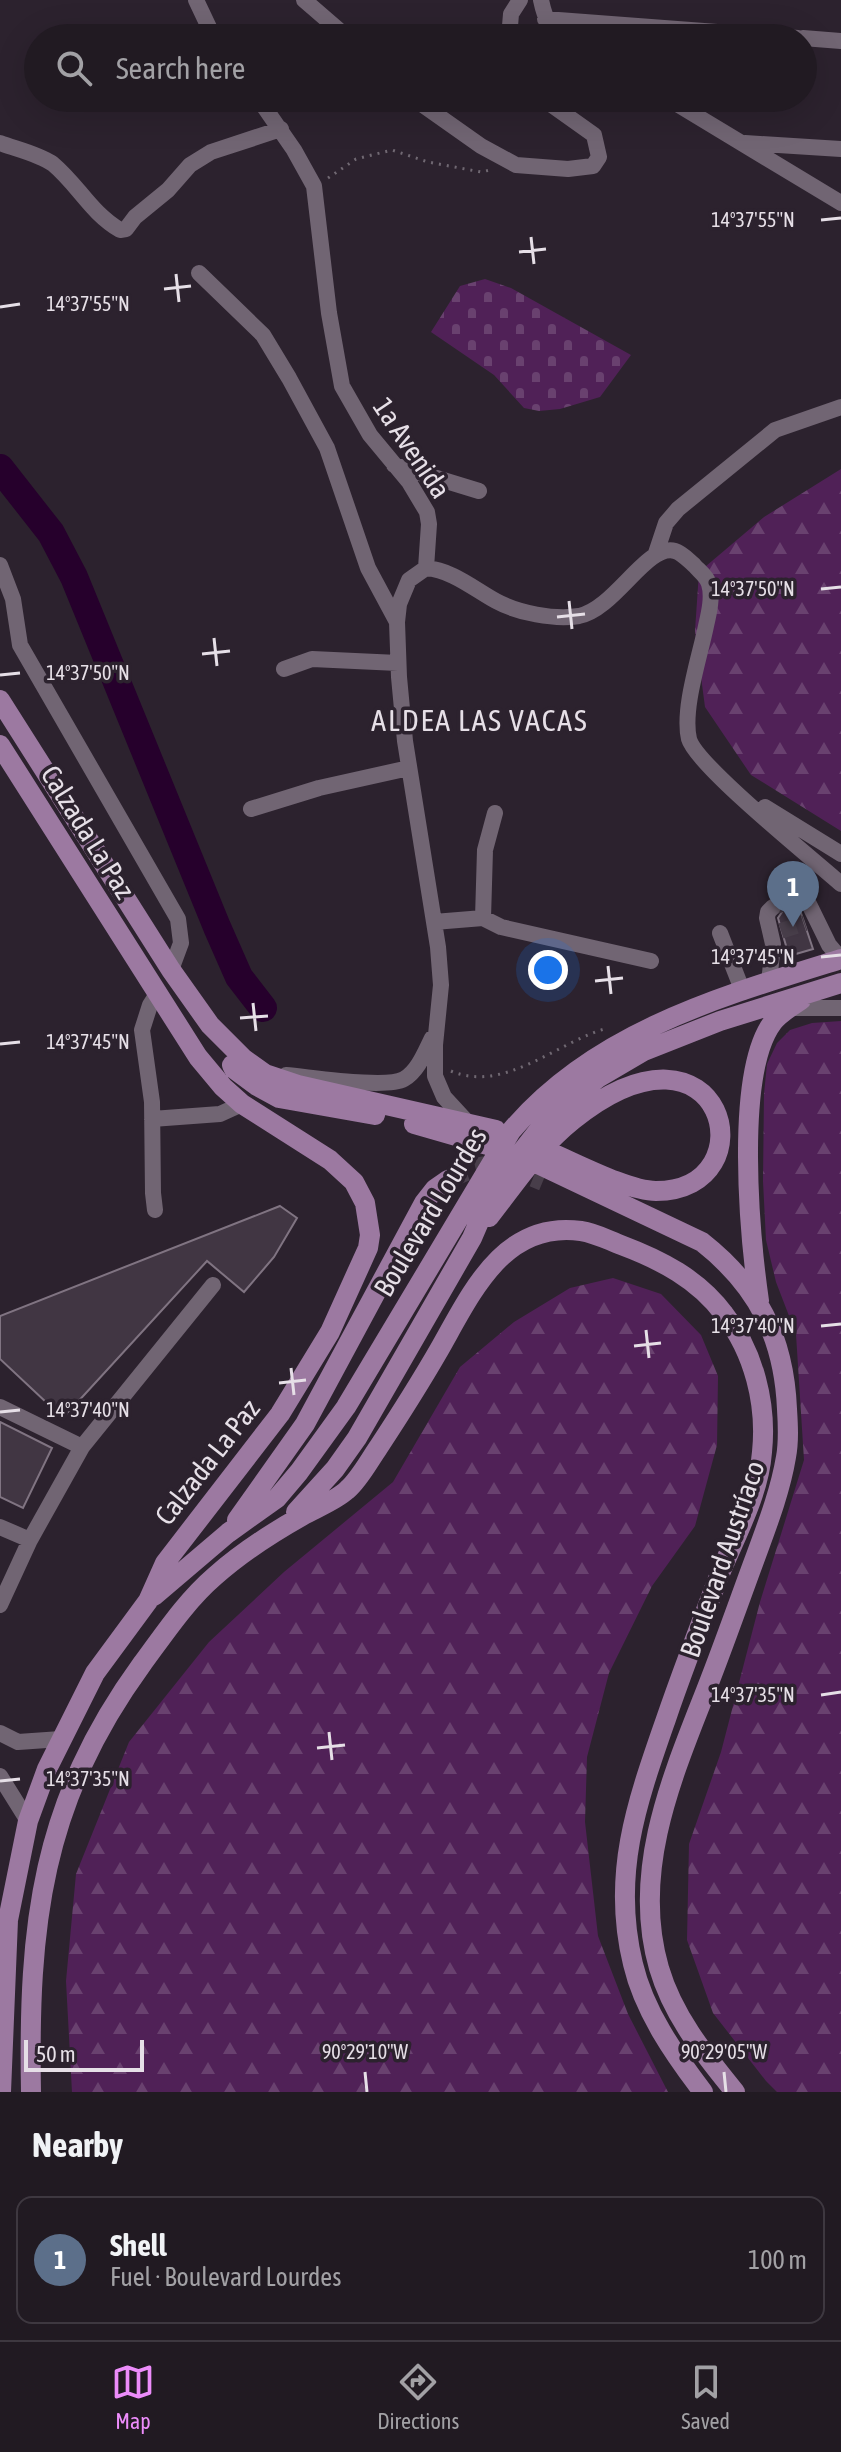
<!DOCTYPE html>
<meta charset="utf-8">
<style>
body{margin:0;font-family:"Asap Condensed",sans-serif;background:#2d272f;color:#f1f3f6}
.scale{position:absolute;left:24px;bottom:20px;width:120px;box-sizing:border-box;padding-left:8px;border:4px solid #e6dfe7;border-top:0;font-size:22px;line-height:28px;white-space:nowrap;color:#e6dfe7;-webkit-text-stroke:6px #2c222e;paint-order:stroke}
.you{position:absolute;left:548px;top:970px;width:28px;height:28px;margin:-20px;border:6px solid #fff;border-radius:50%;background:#1a73e8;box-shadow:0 0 0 12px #1a73e833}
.badge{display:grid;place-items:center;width:52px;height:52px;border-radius:50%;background:#ec8cfa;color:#fff;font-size:26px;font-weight:700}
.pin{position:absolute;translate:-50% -66px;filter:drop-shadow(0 2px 4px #0008)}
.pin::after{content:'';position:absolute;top:42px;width:28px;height:24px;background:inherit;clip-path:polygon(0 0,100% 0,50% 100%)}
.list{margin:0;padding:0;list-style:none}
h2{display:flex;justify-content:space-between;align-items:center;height:104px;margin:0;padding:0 32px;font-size:34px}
h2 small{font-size:26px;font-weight:400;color:#a2a1a5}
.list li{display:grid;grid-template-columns:52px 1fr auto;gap:24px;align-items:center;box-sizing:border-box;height:128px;margin:0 16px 16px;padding:0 16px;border:2px solid #3e3840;border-radius:16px}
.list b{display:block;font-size:30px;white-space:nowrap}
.list p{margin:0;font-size:26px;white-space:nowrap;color:#a2a1a5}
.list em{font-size:26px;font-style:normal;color:#a2a1a5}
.icon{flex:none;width:44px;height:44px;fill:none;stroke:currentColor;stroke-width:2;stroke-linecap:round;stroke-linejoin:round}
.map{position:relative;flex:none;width:841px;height:2092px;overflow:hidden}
.search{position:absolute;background:#211a22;box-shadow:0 8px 32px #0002;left:24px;right:24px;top:24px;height:88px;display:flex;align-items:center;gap:20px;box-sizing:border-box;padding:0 28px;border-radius:44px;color:#a2a1a5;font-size:30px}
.sheet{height:248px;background:#211a22}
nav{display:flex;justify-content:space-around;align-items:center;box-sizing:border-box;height:112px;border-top:2px solid #3e3840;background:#211a22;font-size:22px;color:#a2a1a5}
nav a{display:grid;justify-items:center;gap:4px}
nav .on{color:#ec8cfa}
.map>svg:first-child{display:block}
</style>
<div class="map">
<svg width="841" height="2092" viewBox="0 0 841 2092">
<defs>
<pattern id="forest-firs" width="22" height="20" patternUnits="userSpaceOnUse" patternTransform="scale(2)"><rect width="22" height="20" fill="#502157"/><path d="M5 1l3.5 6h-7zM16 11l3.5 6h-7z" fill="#69416f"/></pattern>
<pattern id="cemetery-stones" width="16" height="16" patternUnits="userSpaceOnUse" patternTransform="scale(2)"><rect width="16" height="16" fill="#502157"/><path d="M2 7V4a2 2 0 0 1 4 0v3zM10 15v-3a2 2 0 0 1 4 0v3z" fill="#69416f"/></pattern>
</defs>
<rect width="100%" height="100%" fill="#2c222e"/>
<!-- forest -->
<path fill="url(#forest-firs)" d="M841 469V831L751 775 705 707 695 631 699 572 764 517Z
M841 1021V2092H777L766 2081 713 2013 687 1940 689 1844 721 1752 760 1602 804 1460 796 1334 776 1282 766 1240 763 1181 764 1094 767 1064 777 1043 790 1030 812 1023Z
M613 1278 661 1294 701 1335 718 1376 717 1445 695 1526 652 1586 609 1673 587 1757 585 1822 598 1936 628 2014 668 2092H72L66 1981 76 1874 129 1742 209 1642 284 1572 393 1482 460 1367 514 1322 570 1288Z"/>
<!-- cemetery -->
<path fill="url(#cemetery-stones)" d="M485 279 511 288 631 355 600 397 560 409 539 411 524 408 494 375 431 332 460 286Z"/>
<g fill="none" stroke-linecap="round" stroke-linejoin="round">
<!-- river -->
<path stroke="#26002c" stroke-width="28" d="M0 468 51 533 74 577 217 927 239 977 263 1008"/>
</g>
<!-- building -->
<path fill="#413643" stroke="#807482" stroke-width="2" d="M786 898 790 907 800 910 813 949 789 956 778 918 784 909 781 900Z
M280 1206 297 1218 274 1257 244 1292 207 1261 63 1418 0 1359V1316Z
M0 1422 52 1448 23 1508 0 1497Z"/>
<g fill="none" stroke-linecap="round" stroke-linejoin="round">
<!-- minor-tunnel -->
<path stroke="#483e4a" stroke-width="16" stroke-dasharray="16 8" stroke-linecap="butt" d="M773 907 797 899
M781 931 805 923"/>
<!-- major-tunnel -->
<path stroke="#483e4a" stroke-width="20" stroke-dasharray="20 10" stroke-linecap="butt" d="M448 1180C485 1158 505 1165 543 1181"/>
<!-- path -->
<path stroke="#706872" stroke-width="3" stroke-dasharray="2 6" stroke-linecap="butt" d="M328 178 356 159 392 150 428 162 481 172 490 170
M451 1071C505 1094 558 1041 608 1028"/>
<!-- minor -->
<path stroke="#716573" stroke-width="16" d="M196 0 214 38
M304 0 348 38
M541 0C545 19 549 28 566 38
M545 19 798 38
M562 35 605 38
M509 38 511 14 520 0
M803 38 841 41
M258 98 294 150 314 186 329 313 342 386 370 435 409 482 427 512 429 524 426 568
M413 98 481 146 516 165 568 169 593 166 599 157 594 135 542 98
M667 98 841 203
M0 143C16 149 39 154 53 164 79 186 90 212 120 230L126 229 135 217 168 190 190 165 211 152 281 129
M745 143 841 149
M199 273 263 335 289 378 327 448 368 568 397 622
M394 465 479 491
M656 553 666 523 678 509 775 430 841 407
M0 565 13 599 20 645 178 919 181 943 171 970
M426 568C452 570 474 589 496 601 518 613 554 620 579 616 615 609 647 543 675 551 682 553 688 560 694 565 699 571 707 576 709 584 713 596 709 613 706 626 700 656 682 709 689 739 696 765 814 860 841 884
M426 568 409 580 399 604 397 622 399 677 405 741 438 947 441 985 435 1045V1076L444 1097 468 1123
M284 669 312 659 398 663
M765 807 841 854
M251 809 319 788 409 768
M495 813 485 850 483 918 501 927 651 961
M797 899 807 900 829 945 841 959
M434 922 483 918
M720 933 743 992
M769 983 773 944 767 918 768 912 773 907
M789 1008H841
M286 1075C311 1077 386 1089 404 1079 418 1071 425 1052 432 1038
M152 1119 220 1114 242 1104
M155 1210 153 1193 152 1102 142 1030 150 1005 157 994
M0 1407 82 1447
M0 1527 30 1540
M0 1605 30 1540 82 1447 213 1285
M0 1733 18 1742 61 1739
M0 1776 28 1821"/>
<!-- major -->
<path stroke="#9c79a1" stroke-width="20" d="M0 700 171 970 210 1025 244 1059 265 1074 298 1085 496 1130
M0 745 198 1057 223 1087 242 1104 330 1160 354 1182 365 1203 370 1235 368 1248 330 1332 280 1414 165 1563 148 1601 95 1673 47 1769 28 1821 8 1920 1 2092
M232 1065 234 1069 257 1086 279 1098 375 1115
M414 1124 487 1145
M540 1165 702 1242C758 1286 784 1338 787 1409 788 1425 789 1441 786 1457 780 1493 766 1528 754 1561 737 1607 721 1653 703 1698 669 1784 632 1875 659 1968 673 2016 704 2054 735 2092
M489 1217C515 1184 539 1147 573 1120 725 998 771 1191 656 1191 628 1191 574 1162 547 1151
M759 1301C750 1238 734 1073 773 1022 780 1013 792 1006 801 1000
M296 1512 335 1469 357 1438 472 1238 494 1187 549 1117 598 1078 644 1051 720 1021 841 983
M237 1520 305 1424 424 1203 435 1189 448 1180
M154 1596 228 1533 277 1498 299 1472 346 1407 511 1131C594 1032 722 996 841 959
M31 2092C28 1925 41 1803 142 1664 165 1633 186 1601 215 1576 242 1552 270 1534 302 1516 316 1508 335 1501 347 1490 359 1480 369 1461 378 1448 399 1416 420 1383 439 1350 471 1294 503 1220 581 1231 595 1233 608 1240 621 1245 661 1260 698 1279 724 1314 754 1352 767 1404 762 1452 759 1493 737 1533 721 1571 702 1620 683 1669 666 1719 637 1802 611 1874 633 1964 644 2011 674 2054 703 2092"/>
</g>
<!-- ticks -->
<path fill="none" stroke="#e6dfe7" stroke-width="3" d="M821 220 841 218M531 237 534 264M519 252 546 249M176 274 179 302M164 289 191 286M0 307 20 304M821 589 841 587M569 601 572 629M557 617 585 614M214 638 217 666M202 654 230 651M0 675 20 673M821 957 841 955M608 966 611 994M595 981 623 978M253 1003 256 1031M240 1018 268 1016M0 1044 20 1042M821 1326 841 1324M646 1330 649 1358M634 1346 661 1343M291 1368 294 1395M279 1383 306 1380M0 1412 20 1410M821 1695 841 1692M329 1732 332 1760M317 1748 345 1745M0 1781 20 1779M365 2072 367 2092M724 2072 726 2092"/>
<g text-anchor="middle" stroke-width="7" stroke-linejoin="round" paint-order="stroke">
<!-- street labels -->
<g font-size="28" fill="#e6dfe7" stroke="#2c222e">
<text transform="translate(412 448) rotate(56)" y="10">1a Avenida</text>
<text transform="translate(88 832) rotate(58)" y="10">Calzada La Paz</text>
<text transform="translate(430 1212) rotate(-59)" y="10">Boulevard Lourdes</text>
<text transform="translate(207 1462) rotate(-52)" y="10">Calzada La Paz</text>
<text transform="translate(722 1559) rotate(-71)" y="10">Boulevard Austríaco</text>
</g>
<!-- neighbourhood labels -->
<g font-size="30" letter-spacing="2" fill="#e6dfe7" stroke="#2c222e">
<text x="480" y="731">ALDEA LAS VACAS</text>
</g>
</g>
<g font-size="20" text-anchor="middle" fill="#e6dfe7" stroke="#2c222e" stroke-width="7" stroke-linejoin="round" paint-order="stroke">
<text x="753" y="227">14°37'55"N</text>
<text x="88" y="311">14°37'55"N</text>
<text x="753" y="596">14°37'50"N</text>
<text x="88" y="680">14°37'50"N</text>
<text x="753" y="964">14°37'45"N</text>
<text x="88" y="1049">14°37'45"N</text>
<text x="753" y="1333">14°37'40"N</text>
<text x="88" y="1417">14°37'40"N</text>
<text x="753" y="1702">14°37'35"N</text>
<text x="88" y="1786">14°37'35"N</text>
<text x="365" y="2059">90°29'10"W</text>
<text x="724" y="2059">90°29'05"W</text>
</g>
</svg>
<div class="scale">50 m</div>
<div class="you"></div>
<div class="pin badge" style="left:793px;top:927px;background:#5c6f8a">1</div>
<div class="search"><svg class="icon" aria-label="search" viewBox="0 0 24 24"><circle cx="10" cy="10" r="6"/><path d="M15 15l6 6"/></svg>Search here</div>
</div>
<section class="sheet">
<h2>Nearby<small></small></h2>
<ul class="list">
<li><span class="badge" style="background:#5c6f8a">1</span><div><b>Shell</b><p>Fuel · Boulevard Lourdes</p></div><em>100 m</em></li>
</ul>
</section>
<nav>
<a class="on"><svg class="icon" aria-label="map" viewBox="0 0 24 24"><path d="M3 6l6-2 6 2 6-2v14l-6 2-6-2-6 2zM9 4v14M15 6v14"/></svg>Map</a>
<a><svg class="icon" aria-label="directions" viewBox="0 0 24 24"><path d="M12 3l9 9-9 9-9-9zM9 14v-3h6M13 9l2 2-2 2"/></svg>Directions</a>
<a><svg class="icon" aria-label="saved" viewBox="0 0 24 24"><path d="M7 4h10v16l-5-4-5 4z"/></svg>Saved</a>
</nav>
